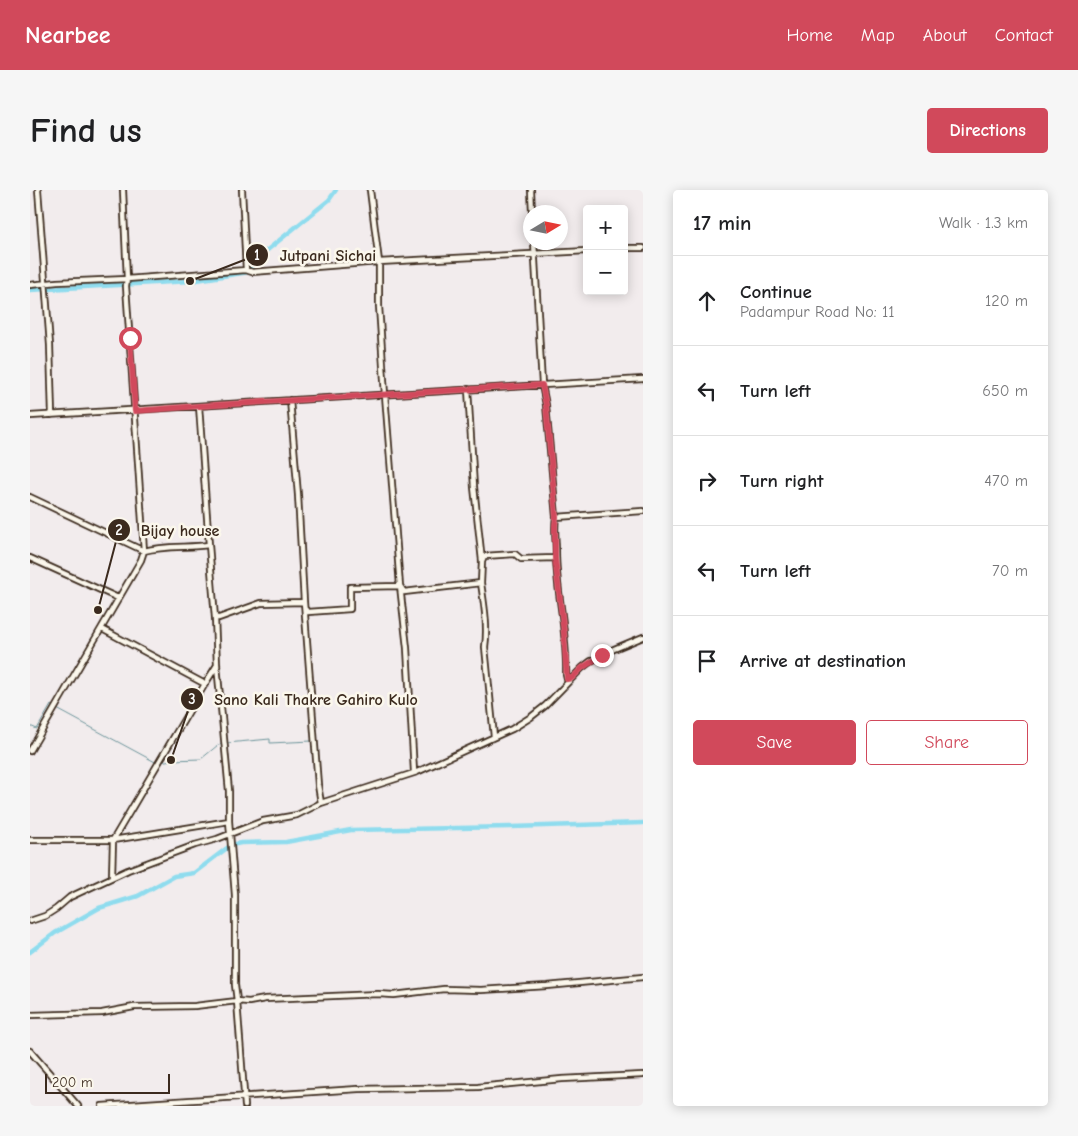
<!DOCTYPE html>
<meta charset="utf-8">
<style>
body{margin:0;font-family:"Comic Neue",sans-serif;background:#f6f6f6;color:#202124}
.controls{position:absolute;right:15px;top:15px;display:grid;overflow:hidden;border-radius:5px;box-shadow:0 2px 12px #0003}
.controls button{width:45px;height:45px;display:grid;place-items:center;padding:0;border:0;border-bottom:1px solid #e0e0e0;background:#fff;color:#202124;font:25px sans-serif}
.compass{position:absolute;left:493px;top:15px;width:45px;height:45px;border-radius:50%;background:#fff;box-shadow:0 2px 12px #0003;rotate:80deg}
.scale{position:absolute;left:15px;bottom:12px;width:125px;box-sizing:border-box;padding-left:5px;border:2px solid #3b2a1e;border-top:0;font-size:14px;line-height:18px;white-space:nowrap;color:#3b2a1e;-webkit-text-stroke:4px #fbf7ec;paint-order:stroke}
.stop{position:absolute;width:15px;height:15px;margin:-11px;border:4px solid #d1495b;border-radius:50%;background:#fff}
.stop.end{background:#d1495b;border-color:#fff;box-shadow:0 1px 5px #0008}
.list{margin:0;padding:0;list-style:none}
h2{display:flex;justify-content:space-between;align-items:center;height:65px;margin:0;padding:0 20px;font-size:21px}
h2 small{font-size:16px;font-weight:400;color:#757577}
.list li{display:grid;grid-template-columns:32px 1fr auto;gap:15px;align-items:center;box-sizing:border-box;height:90px;padding:0 20px;border-top:1px solid #e0e0e0}
.list b{display:block;font-size:19px;white-space:nowrap}
.list p{margin:0;font-size:16px;white-space:nowrap;color:#757577}
.list em{font-size:16px;font-style:normal;color:#757577}
.actions{display:flex;gap:10px;padding:15px 20px}
.actions a{flex:1;padding:11px 0;border:1px solid #d1495b;border-radius:5px;text-align:center;font-size:18px;color:#d1495b}
.actions .main{background:#d1495b;color:#fff}
.icon{flex:none;width:28px;height:28px;fill:none;stroke:currentColor;stroke-width:2;stroke-linecap:round;stroke-linejoin:round}
.map{position:relative;flex:none;width:613px;height:916px;overflow:hidden;border-radius:5px}
header{display:flex;align-items:center;gap:30px;box-sizing:border-box;height:70px;padding:0 25px;background:#d1495b;color:#fff}
header strong{font-size:24px}
nav{display:flex;gap:28px;margin-inline-start:auto;font-size:18px}
.intro{display:flex;align-items:center;justify-content:space-between;box-sizing:border-box;height:120px;padding:0 30px}
h1{margin:0;font-size:35px}
.button{padding:12px 22px;border-radius:5px;background:#d1495b;color:#fff;font-size:18px;font-weight:700}
main{display:flex;gap:30px;padding:0 30px}
aside{flex:1;background:#fff;border-radius:5px;box-shadow:0 2px 12px #0003}
.map>svg:first-child{display:block}
</style>
<header>
<strong>Nearbee</strong>
<nav><a>Home</a><a>Map</a><a>About</a><a>Contact</a></nav>
</header>
<div class="intro"><h1>Find us</h1><a class="button">Directions</a></div>
<main>
<div class="map">
<svg width="613" height="916" viewBox="0 0 613 916">
<rect width="100%" height="100%" fill="#f2eced"/>
<filter id="ink" filterUnits="userSpaceOnUse"><feTurbulence type="fractalNoise" baseFrequency=".02" numOctaves="2"/><feDisplacementMap in="SourceGraphic" scale="10" xChannelSelector="R" yChannelSelector="G"/><feConvolveMatrix kernelMatrix="1 2 1 2 8 2 1 2 1" color-interpolation-filters="sRGB"/></filter>
<g filter="url(#ink)">
<g fill="none" stroke-linecap="round" stroke-linejoin="round">
<!-- stream -->
<path stroke="#6d959b" stroke-width="1" d="M27 519 127 573
M0 536 7 539 21 515 24 517
M197 553 240 549V553L282 551
M131 572 141 570 171 569 188 555 193 554"/>
<!-- canal -->
<path stroke="#8fdcee" stroke-width="4.5" d="M0 100 160 91 219 82 225 70 299 10 306 0
M0 762 25 743 69 718 108 706 144 686 164 683 201 655 211 653 256 652 321 640 481 637 613 633"/>
<defs>
<path id="street" d="M8 0 20 155 22 225
M212 0 216 80
M340 0 349 72V116L355 205 370 396 377 458 384 582
M501 0 502 22
M504 52 512 195 516 215 526 327C524 339 526 350 526 362 526 403 538 444 536 485L537 489 542 488
M594 58H613
M0 95 27 92 97 89 216 80 222 82 349 72 557 61
M260 210 268 305 274 412
M169 216 179 355
M0 226 613 189
M0 307 114 361C135 355 158 358 179 355L185 428H189L231 413 274 412 288 595 291 613
M526 327 613 321
M0 368 88 408
M452 371 454 366 485 364 491 369 525 368
M451 393C454 414 458 436 455 457L464 547
M276 420 278 422 320 419V397L370 396 374 402 451 393 452 371 444 297 438 199
M185 428 187 475 199 601V631
M72 439 175 494
M0 561 111 370 114 361 96 96 97 89 93 0
M0 650H83L199 631 205 705V795L207 811 219 812 235 809 348 804 364 805 414 799 451 800 517 796 613 787
M82 686 83 650 175 494 187 475
M0 731 15 726 26 719 40 707 98 680 165 655 187 649 233 631 267 625 291 613 387 582 482 539 501 527 515 516 552 478 561 471 584 459 613 447
M0 825 72 823 104 817 165 816 207 811 215 916
M0 861 48 916
M72 916 328 899 448 897 532 889 613 885"/>
</defs>
<!-- street casing -->
<use href="#street" stroke="#3b2a1e" stroke-width="8"/>
<!-- street -->
<use href="#street" stroke="#fbf7ec" stroke-width="4.5"/>
</g>
</g>
<g fill="none" stroke-linecap="round" stroke-linejoin="round" filter="url(#ink)">
<!-- route -->
<path stroke="#d1495b" stroke-width="6" d="M100 148 105 221 169 216 512 195 516 215 526 327 525 335V368L534 443 537 489 542 488 552 478 572 465"/>
</g>
<!-- callouts -->
<path fill="none" stroke="#3b2a1e" stroke-width="2" d="M160 91L227 65M68 420L89 340M141 570L162 509"/>
<g fill="#3b2a1e" stroke="#fbf7ec" stroke-width="2">
<circle cx="160" cy="91" r="5"/>
<circle cx="68" cy="420" r="5"/>
<circle cx="141" cy="570" r="5"/>
<circle cx="227" cy="65" r="12"/>
<circle cx="89" cy="340" r="12"/>
<circle cx="162" cy="509" r="12"/>
</g>
<g font-size="15" text-anchor="middle" font-weight="bold" fill="#fff">
<text x="227" y="70">1</text>
<text x="89" y="345">2</text>
<text x="162" y="514">3</text>
</g>
<g font-size="16" text-anchor="middle" font-weight="bold" fill="#3b2a1e" stroke="#fbf7ec" stroke-width="5" stroke-linejoin="round" paint-order="stroke">
<text x="298" y="71">Jutpani Sichai</text>
<text x="150" y="346">Bijay house</text>
<text x="286" y="515">Sano Kali Thakre Gahiro Kulo</text>
</g>
</svg>
<div class="controls">
<button>+</button>
<button>−</button>
</div>
<svg class="compass" viewBox="-18 -18 36 36"><path d="M0-13l5 13h-10z" fill="#e53935"/><path d="M0 13l5-13h-10z" fill="#757577"/></svg>
<div class="scale">200 m</div>
<div class="stop" style="left:100px;top:148px"></div>
<div class="stop end" style="left:572px;top:465px"></div>
</div>
<aside>
<h2>17 min<small>Walk · 1.3 km</small></h2>
<ul class="list">
<li><svg class="icon" aria-label="ahead" viewBox="0 0 24 24"><path d="M12 20V5M6 11l6-6 6 6"/></svg><div><b>Continue</b><p>Padampur Road No: 11</p></div><em>120 m</em></li>
<li><svg class="icon" aria-label="left" viewBox="0 0 24 24"><path d="M17 20v-9H6M10 6l-5 5 5 5"/></svg><div><b>Turn left</b></div><em>650 m</em></li>
<li><svg class="icon" aria-label="right" viewBox="0 0 24 24"><path d="M7 20v-9h11M14 6l5 5-5 5"/></svg><div><b>Turn right</b></div><em>470 m</em></li>
<li><svg class="icon" aria-label="left" viewBox="0 0 24 24"><path d="M17 20v-9H6M10 6l-5 5 5 5"/></svg><div><b>Turn left</b></div><em>70 m</em></li>
<li><svg class="icon" aria-label="arrive" viewBox="0 0 24 24"><path d="M6 21V4h12l-3 4 3 4H6"/></svg><div><b>Arrive at destination</b></div></li>
</ul>
<div class="actions"><a class="main">Save</a><a>Share</a></div>
</aside>
</main>
